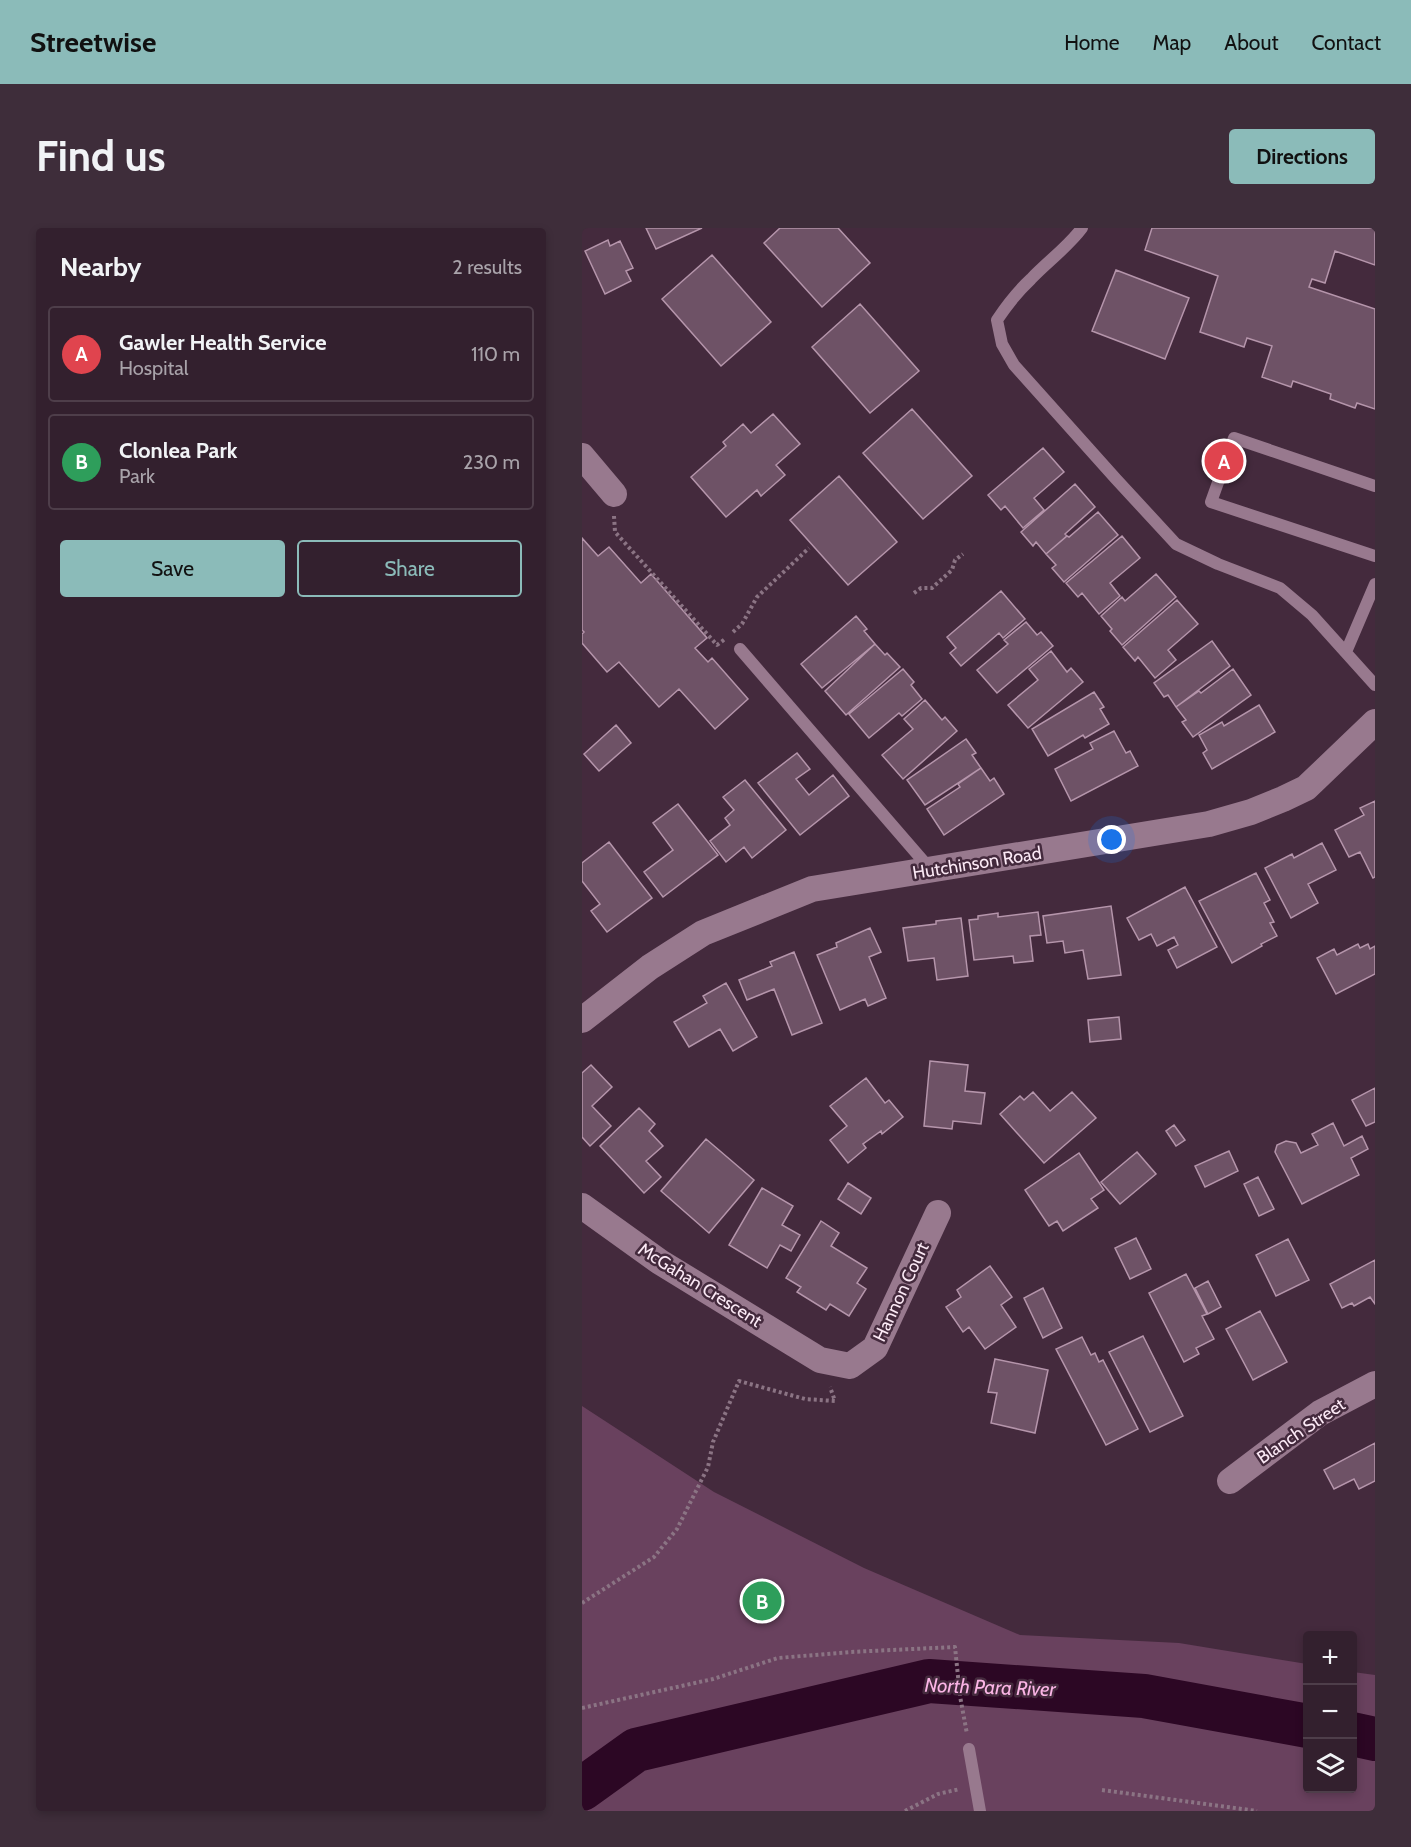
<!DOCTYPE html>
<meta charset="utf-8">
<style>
body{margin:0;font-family:Cabin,sans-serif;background:#3e2d3a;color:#f1f3f6}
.controls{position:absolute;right:18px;bottom:18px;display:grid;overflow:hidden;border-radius:6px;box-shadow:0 3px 9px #0003}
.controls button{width:54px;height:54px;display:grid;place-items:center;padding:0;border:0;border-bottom:2px solid #4e3e4a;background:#33202e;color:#f1f3f6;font:30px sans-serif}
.you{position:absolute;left:530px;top:612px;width:21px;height:21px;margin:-15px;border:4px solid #fff;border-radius:50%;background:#1a73e8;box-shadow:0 0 0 9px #1a73e833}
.badge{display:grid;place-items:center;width:39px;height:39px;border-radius:50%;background:#8bbbb9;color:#fff;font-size:20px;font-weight:700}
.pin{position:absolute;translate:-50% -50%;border:3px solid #fff;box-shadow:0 2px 6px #0006}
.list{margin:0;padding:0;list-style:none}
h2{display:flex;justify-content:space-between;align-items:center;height:78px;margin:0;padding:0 24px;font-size:26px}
h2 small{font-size:20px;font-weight:400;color:#a9a3aa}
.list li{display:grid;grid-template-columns:39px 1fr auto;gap:18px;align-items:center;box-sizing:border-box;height:96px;margin:0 12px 12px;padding:0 12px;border:2px solid #4e3e4a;border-radius:6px}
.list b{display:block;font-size:22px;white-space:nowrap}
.list p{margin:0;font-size:20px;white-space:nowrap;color:#a9a3aa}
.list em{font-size:20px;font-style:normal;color:#a9a3aa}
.actions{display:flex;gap:12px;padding:18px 24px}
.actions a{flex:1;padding:14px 0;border:2px solid #8bbbb9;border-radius:6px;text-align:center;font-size:21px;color:#8bbbb9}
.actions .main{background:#8bbbb9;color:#111}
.icon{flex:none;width:33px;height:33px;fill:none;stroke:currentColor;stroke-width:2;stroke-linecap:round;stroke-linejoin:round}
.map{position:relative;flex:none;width:793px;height:1583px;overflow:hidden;border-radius:6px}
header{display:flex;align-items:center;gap:36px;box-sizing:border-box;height:84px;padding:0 30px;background:#8bbbb9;color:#111}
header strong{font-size:28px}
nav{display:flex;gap:33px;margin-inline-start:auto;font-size:21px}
.intro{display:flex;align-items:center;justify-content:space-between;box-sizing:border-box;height:144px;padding:0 36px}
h1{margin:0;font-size:42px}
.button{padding:15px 27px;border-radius:6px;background:#8bbbb9;color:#111;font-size:21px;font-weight:700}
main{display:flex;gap:36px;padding:0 36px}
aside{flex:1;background:#33202e;border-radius:6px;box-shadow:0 3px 9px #0003}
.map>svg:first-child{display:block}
</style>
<header>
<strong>Streetwise</strong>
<nav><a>Home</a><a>Map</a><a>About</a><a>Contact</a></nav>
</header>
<div class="intro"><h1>Find us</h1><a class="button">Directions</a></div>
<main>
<aside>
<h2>Nearby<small>2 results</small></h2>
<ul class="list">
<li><span class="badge" style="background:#e0444e">A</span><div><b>Gawler Health Service</b><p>Hospital</p></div><em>110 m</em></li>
<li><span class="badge" style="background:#2e9e5b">B</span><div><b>Clonlea Park</b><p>Park</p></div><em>230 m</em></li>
</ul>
<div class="actions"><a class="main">Save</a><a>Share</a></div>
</aside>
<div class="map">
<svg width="793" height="1583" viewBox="0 0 793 1583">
<rect width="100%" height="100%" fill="#442a3d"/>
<!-- green -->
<path fill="#69415e" d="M0 1178 132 1264 282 1340 438 1407 597 1415 725 1436 726 1560H770L771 1444 793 1447V1583H0Z"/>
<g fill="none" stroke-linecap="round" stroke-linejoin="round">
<!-- river -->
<path stroke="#2c0724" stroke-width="44" d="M770 1506 793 1511
M0 1561 54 1522 347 1453 562 1468 726 1498"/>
</g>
<!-- building -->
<path fill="#6e5266" stroke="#b595ab" stroke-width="1.5" d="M64 0H120L74 21Z
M198 0H256L288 35 240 79 182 15Z
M570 0H793V37L753 23 743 55 730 51 727 59 793 81V181L775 175 773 180 748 171 749 166 711 153 709 159 680 149 690 118 665 110 662 119 618 104 636 48 563 22Z
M26 12 28 18 38 13 51 40 44 43 49 53 23 66 3 23Z
M130 27 189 94 139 138 80 71Z
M534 42 607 70 583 131 510 103Z
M278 76 337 143 288 185 230 119Z
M330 181 390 248 341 291 281 225Z
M191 186 218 216 194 237 203 247 179 268 175 262 144 289 109 249 144 218 141 214 161 196 169 205Z
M461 220 482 244 452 270 462 282 441 300 423 278 419 282 406 267Z
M257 248 315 314 266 357 208 292Z
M493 256 513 279 483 306 485 308 464 326 454 314 451 318 439 304Z
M516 284 536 307 482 354 470 340 474 337 464 326 485 308 487 309Z
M540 308 558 330 528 355 538 368 517 386 500 365 496 369 484 355Z
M0 310 16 328 27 319 59 355 69 346 125 410 113 420 126 434 130 430 166 471 133 501 97 461 77 479 37 434 25 444 0 415V406L2 404 0 402Z
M574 346 594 369 540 417 528 403 530 401 519 388 540 369 543 373Z
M419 363 443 391 421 410 417 405 379 438 368 425 374 420 365 409Z
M595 372 616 396 586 422 594 432 573 450 556 429 553 433 541 419Z
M274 388 285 401 282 403 293 416 240 460 219 436Z
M444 394 455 407 459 404 471 418 415 465 395 442 426 416 422 412Z
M630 413 648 438 594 479 586 467 582 469 572 455Z
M293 416 303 427 305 425 318 439 264 487 243 463Z
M469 423 485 444 489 440 501 454 446 500 426 477 456 452 447 441Z
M321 441 332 454 329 457 340 471 320 488 317 485 287 510 267 486Z
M651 441 669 467 611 509 600 494 604 492 594 479 617 463 619 465Z
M512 464 522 479 518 481 527 496 503 510 501 507 466 528 450 501Z
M343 472 360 492 363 489 375 503 321 551 300 527 331 501 322 491Z
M677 477 693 504 630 541 621 525 625 522 617 507 640 494 642 498Z
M34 497 49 515 17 543 2 526Z
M532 503 544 525 548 523 556 538 489 573 473 541 511 521 508 515Z
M384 511 394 525 390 527 399 540 343 577 325 552Z
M215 525 228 541 214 551 227 567 251 547 267 568 218 607 176 555Z
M399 540 408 553 412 550 422 566 362 607 345 581 378 559 376 556Z
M163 552 204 602 170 630 162 619 144 634 128 613 148 597 143 590 152 582 141 569Z
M793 573V649L791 650 778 624 767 629 753 602 782 587 778 580Z
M96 576 136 627 81 669 62 644 91 622 71 595Z
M27 614 70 670 25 704 9 683 18 676 0 653V635Z
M740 615 754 642 726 656 736 675 709 690 683 640 710 626 712 630Z
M674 645 688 672 682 675 692 694 688 695 695 708 679 716 680 718 650 735 617 673Z
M603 659 635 719 595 740 586 722 596 717 592 709 575 718 569 706 557 712 545 690Z
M529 678 539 747 506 751 501 722 483 725 481 713 465 715 461 688Z
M456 684 459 707 448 708 451 733 432 735 431 728 392 732 387 692 396 691V688L416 685V689Z
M379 690 386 748 355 752 352 730 326 733 321 700 354 696V693Z
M288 700 299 724 287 729 304 770 286 778 283 771 258 782 235 727 255 719 254 715Z
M776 716 778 720 786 716 788 721 793 718V746L754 766 735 730 752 721 755 727Z
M212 724 240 795 210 807 192 761 165 772 157 752 190 738 188 734Z
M144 755 175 809 151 823 138 801 107 819 92 794 125 775 121 768Z
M537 789 539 811 508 814 506 792Z
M348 833 386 837 383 863 403 865 399 896 371 893 370 901 342 898Z
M9 837 30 859 10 878 29 898 8 918 0 909V845Z
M284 850 303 875 307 872 321 889 300 906 299 903 281 916 284 920 266 935 248 912 265 898 248 878Z
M793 860V894L784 898 770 872Z
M451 864 468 883 490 864 514 890 462 935 418 886 438 868 442 872Z
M57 880 73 896 67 903 81 918 64 933 79 949 62 965 18 918Z
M751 895 762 918 780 908 786 921 769 930 777 947 720 976 693 924 695 917 704 913 714 915 719 925 736 917 730 906Z
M592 897 603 912 594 918 584 903Z
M124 911 172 952 127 1005 79 963Z
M647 923 656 943 623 959 613 938Z
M555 924 574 946 538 976 519 954Z
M497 925 522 962 509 971 516 980 481 1003 475 993 467 998 443 962Z
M676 949 692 981 677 988 662 956Z
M266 955 289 970 279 986 256 971Z
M180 960 211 978 200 997 218 1007 209 1023 198 1017 185 1040 147 1017Z
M239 993 257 1005 249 1018 285 1040 275 1055 284 1061 267 1088 248 1076 244 1082 215 1064 219 1059 204 1050Z
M554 1010 569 1041 548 1051 533 1020Z
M706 1011 727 1052 694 1068 674 1027Z
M793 1032V1076L788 1069 772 1078 770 1075 760 1080 748 1056Z
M408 1038 430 1069 419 1077 434 1099 403 1121 387 1099 381 1104 364 1079 379 1069 375 1062Z
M604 1046 625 1086 620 1088 632 1111 614 1120 617 1126 602 1134 567 1065Z
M626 1053 639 1079 626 1086 613 1060Z
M461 1060 480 1100 461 1110 442 1070Z
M678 1083 705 1134 671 1152 644 1101Z
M561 1108 601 1188 568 1204 527 1124Z
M500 1109 509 1127 513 1125 517 1134 521 1132 556 1201 524 1217 474 1121Z
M413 1131 466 1142 453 1205 409 1195 415 1165 406 1164Z
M793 1215V1253L777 1261 772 1251 752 1261 742 1242Z"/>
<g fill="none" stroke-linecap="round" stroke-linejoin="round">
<!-- path -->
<path stroke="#8b7484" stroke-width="4" stroke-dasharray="3 3" stroke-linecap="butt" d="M32 288 33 304 135 417 143 411
M332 365 339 360H350L370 342 373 332 381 326
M151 404 160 396 175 369 227 320
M0 1375 72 1329 95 1301 126 1239 131 1214 157 1153 223 1171 253 1173 248 1159
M0 1480 131 1451 196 1430 268 1424 373 1419 378 1468 385 1506
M520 1562 675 1583
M323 1583 356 1566 378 1561"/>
<!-- service -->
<path stroke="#98798e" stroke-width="12" d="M500 0C486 19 465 34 449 51 436 63 425 77 415 92L420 116 432 137 534 251 594 316 636 336 698 360 730 387 793 457
M793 258 652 210 629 274 793 328
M158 421 349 642
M764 424 793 356
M387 1521 398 1583"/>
<!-- minor -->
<path stroke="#98798e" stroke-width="26" d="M0 228 32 266
M0 792 68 739 121 705 230 661 627 596 669 584 701 571 724 560 793 494
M0 978 78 1034 238 1132 268 1138 293 1120 356 985
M648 1253 738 1185 793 1156"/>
</g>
<g text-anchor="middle" stroke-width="5" stroke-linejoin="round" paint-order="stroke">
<!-- street labels -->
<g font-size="18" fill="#fbe9f5" stroke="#442a3d">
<text transform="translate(395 635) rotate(-9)" y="6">Hutchinson Road</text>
<text transform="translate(118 1057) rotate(32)" y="6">McGahan Crescent</text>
<text transform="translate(319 1064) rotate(-65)" y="6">Hannon Court</text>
<text transform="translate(719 1203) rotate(-34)" y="6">Blanch Street</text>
</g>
<!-- water labels -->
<g font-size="20" font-style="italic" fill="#fbb5e6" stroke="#442a3d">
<text transform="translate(408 1459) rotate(2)" y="7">North Para River</text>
</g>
</g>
</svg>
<div class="controls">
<button>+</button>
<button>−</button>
<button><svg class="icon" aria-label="layers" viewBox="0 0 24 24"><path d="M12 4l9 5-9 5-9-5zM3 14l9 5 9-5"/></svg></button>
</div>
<div class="you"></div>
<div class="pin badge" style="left:642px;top:233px;background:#e0444e">A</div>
<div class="pin badge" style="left:180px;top:1373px;background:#2e9e5b">B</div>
</div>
</main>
